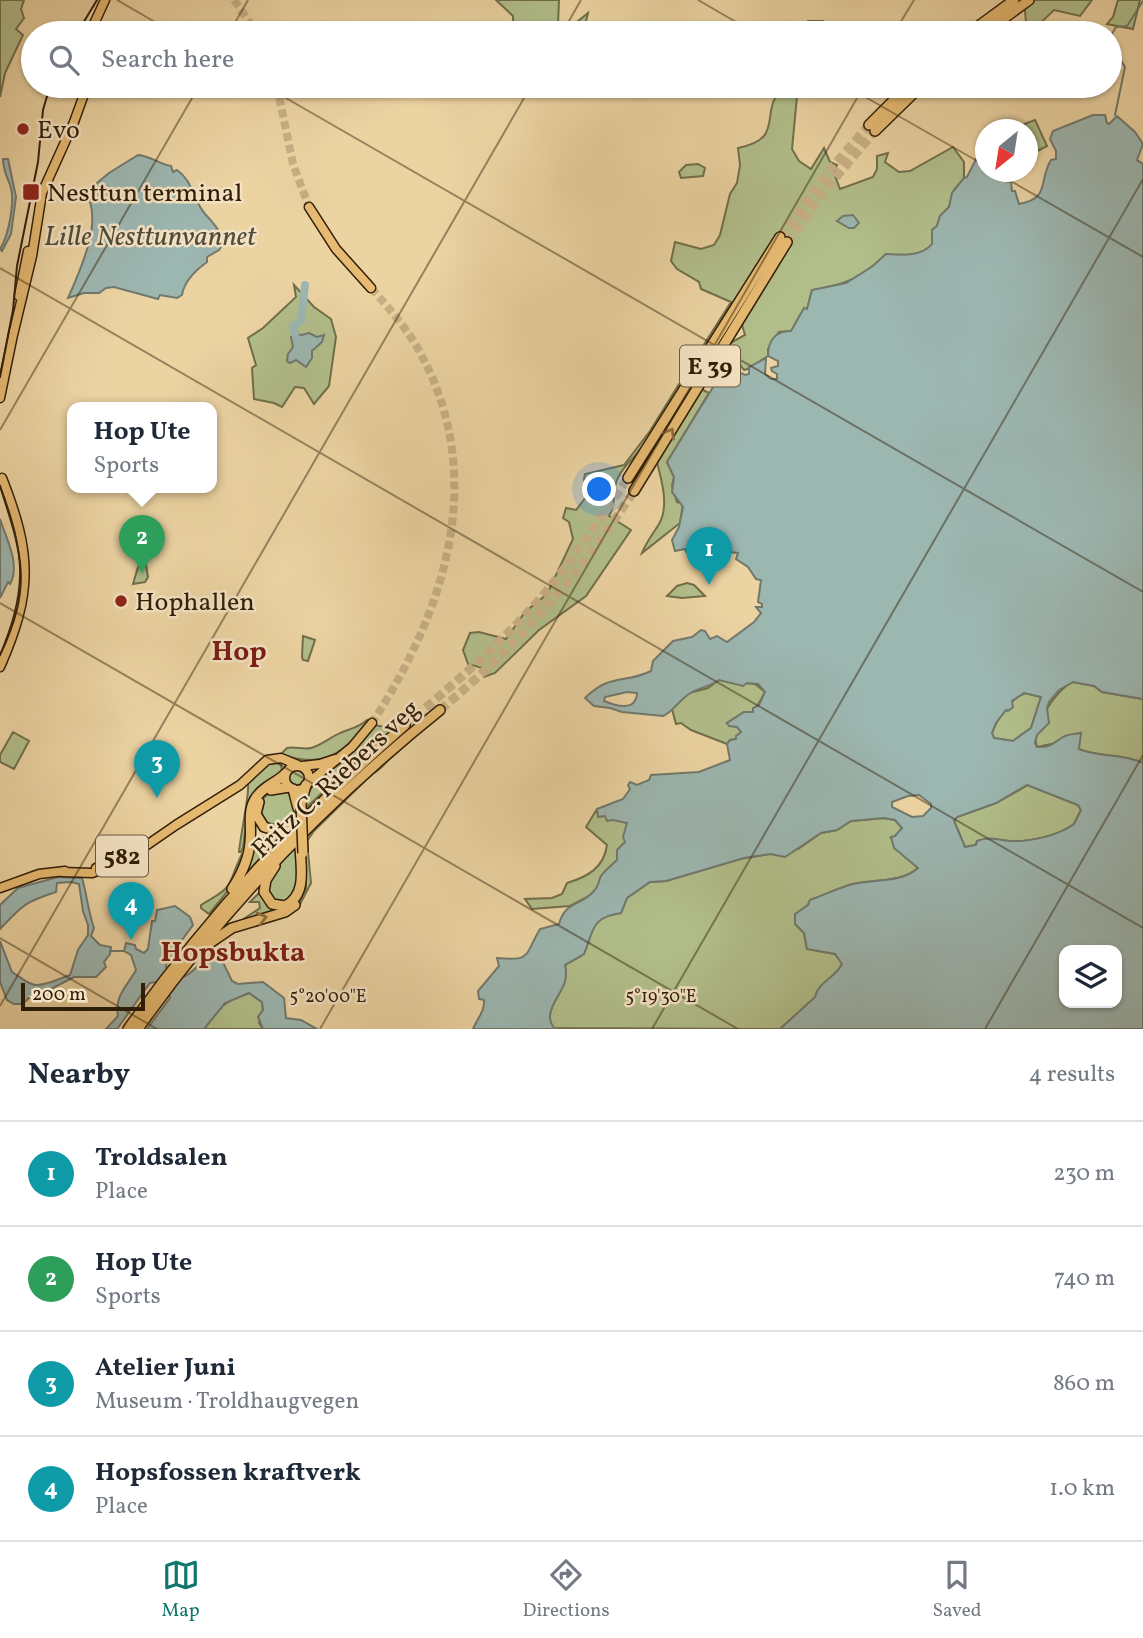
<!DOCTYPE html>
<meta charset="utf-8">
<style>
body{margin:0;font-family:Vollkorn,serif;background:#f6f6f7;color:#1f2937}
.controls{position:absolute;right:21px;bottom:21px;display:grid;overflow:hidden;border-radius:14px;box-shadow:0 2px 5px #0004}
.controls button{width:63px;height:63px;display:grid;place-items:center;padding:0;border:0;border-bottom:2px solid #e0e1e3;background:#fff;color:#1f2937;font:35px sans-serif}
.compass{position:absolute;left:975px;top:119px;width:63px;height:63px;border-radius:50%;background:#fff;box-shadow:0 2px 5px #0004;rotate:210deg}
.scale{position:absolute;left:21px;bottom:18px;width:124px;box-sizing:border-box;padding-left:7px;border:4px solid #311e09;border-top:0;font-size:19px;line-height:24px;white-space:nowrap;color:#311e09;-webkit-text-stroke:5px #f3e2c3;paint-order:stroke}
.you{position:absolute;left:600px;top:490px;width:24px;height:24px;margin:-18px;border:5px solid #fff;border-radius:50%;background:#1a73e8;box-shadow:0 0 0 10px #1a73e833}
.badge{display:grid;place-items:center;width:46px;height:46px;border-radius:50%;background:#0f766e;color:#fff;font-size:23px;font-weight:700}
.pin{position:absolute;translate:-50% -58px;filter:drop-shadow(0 2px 4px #0008)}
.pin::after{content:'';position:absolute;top:37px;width:24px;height:21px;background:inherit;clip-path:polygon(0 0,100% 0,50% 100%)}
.popup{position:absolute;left:67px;top:402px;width:150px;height:91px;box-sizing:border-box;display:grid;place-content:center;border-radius:14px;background:#fff;filter:drop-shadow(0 2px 5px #0005);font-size:23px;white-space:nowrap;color:#747a83}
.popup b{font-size:26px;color:#1f2937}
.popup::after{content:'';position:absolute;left:50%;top:100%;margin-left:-14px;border:14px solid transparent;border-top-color:#fff}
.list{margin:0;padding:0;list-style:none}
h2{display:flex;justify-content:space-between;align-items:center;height:91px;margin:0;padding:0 28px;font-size:30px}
h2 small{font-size:23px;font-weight:400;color:#747a83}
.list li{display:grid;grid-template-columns:46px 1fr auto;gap:21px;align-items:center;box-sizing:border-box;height:105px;padding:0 28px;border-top:2px solid #e0e1e3}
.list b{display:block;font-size:26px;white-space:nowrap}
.list p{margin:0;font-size:23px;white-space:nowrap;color:#747a83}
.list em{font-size:23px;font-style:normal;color:#747a83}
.icon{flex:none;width:38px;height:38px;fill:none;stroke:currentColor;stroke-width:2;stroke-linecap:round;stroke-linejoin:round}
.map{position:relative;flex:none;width:1143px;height:1029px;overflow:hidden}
.search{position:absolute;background:#fff;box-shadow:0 2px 5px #0004;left:21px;right:21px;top:21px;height:77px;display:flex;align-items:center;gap:18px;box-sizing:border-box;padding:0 24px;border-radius:38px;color:#747a83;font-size:26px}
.sheet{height:511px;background:#fff}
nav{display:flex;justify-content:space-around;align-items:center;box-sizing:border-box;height:98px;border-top:2px solid #e0e1e3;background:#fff;font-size:19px;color:#747a83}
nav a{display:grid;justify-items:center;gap:4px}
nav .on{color:#0f766e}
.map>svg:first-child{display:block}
</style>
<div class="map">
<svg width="1143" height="1029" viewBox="0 0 1143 1029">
<rect width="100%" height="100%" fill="#ecd3a2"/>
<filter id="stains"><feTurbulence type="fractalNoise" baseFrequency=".00286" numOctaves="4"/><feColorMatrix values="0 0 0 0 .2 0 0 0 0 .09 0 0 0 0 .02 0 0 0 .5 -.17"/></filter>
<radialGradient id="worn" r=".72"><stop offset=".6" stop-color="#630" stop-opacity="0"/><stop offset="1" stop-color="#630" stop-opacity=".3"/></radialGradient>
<!-- green -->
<path fill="#b1be8a" stroke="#716e4a" stroke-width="2" d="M0 0H24L21 9 24 18 16 29 23 35 5 73 0 97Z
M496 0H559L558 25 567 30 588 13 583 33H513V16Z
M1024 0H1092L1080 16 1054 10 1030 33H1027Z
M1118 0H1140L1133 29 1107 24 1113 17Z
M808 21H823L835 33H803Z
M786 86H798L792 149 799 161 811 169 824 148 830 162 837 165 834 173 840 189 873 177 877 169V156L888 153 885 162 899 172 910 171 953 147 964 162V178L954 190 949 207 940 216 937 226 932 230V244C922 257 901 255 886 254 862 278 845 285 812 290L807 310 804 309 791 331 779 332 768 349V356C761 360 751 369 744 370L732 354 723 347 745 335 741 321 729 324 696 357 731 302 701 289 699 282 677 269 671 261 675 242 701 249 714 245 720 235 730 194 737 183 740 165 738 148C789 138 755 109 786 86Z
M1035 120 1047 146 1028 156V130L1011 129Z
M698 164 705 168 703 176 681 178 679 172 686 165Z
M294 285 314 307 331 319 336 337 329 386 314 404 304 388 295 387 282 407 274 403 254 399 252 368 256 365 248 338 263 328 296 297Z
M679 384 697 387 709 393 667 462 674 477 672 486 677 502 683 504 680 523 642 553C647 541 653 534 659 524 671 504 659 472 654 451L643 447C634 458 620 469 616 483 613 495 616 505 609 516L631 530 586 596 539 630 495 673 484 677 482 668 468 664 463 650 470 633 479 632 506 639 525 612 547 594 573 539 569 522 563 518 566 508 576 510 586 497 584 479 585 474 624 465 650 431Z
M146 565 148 577 145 582 133 584 138 567Z
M687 583 694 585 705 596 682 598 667 596 677 586Z
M303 636 315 640 308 661 303 660 302 657Z
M719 680 755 684 765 692 754 712H744L727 723 737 727 741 732 736 739 730 740 727 744 691 730 681 723 676 724 672 709 689 693 708 688Z
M1073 682 1094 686 1102 692 1143 699V763C1122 753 1100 758 1078 749L1080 733 1056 743 1037 747C1030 731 1055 689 1073 682Z
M1026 693 1041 697 1031 728 1013 741 994 738 992 733C998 717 1010 698 1026 693Z
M442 713C428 727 412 738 397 751 388 759 383 769 372 774L314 831 307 841 311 883 298 908 306 888 304 843 298 888 289 901 278 903 267 893 270 877 283 859 334 808Z
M367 720 370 721C343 753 324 770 281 754L287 748C295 746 304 750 311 748 321 745 327 740 336 735 348 728 356 730 367 720Z
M403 721 357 760 290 823 278 828 264 823 259 808C262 795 272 790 285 790L292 796 305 798 318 778 340 764 375 725 389 728Z
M13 732 29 741 14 769 0 762V755Z
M276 761 281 765 282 771 248 810 243 847 241 852H239C240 837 250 793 248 783L269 762Z
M289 777a8 8 0 1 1 16 0a8 8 0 1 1-16 0Z
M1028 785 1078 805 1081 810 1074 824C1059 836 1029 842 1010 841 998 841 989 837 977 841L976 845 965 847 954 821 957 817 996 803Z
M597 809 596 812 627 823 625 842 617 860 601 876 598 887 591 895 570 906 532 909 525 899 552 898 562 894 567 883C587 877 604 868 607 845L586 827Z
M884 818 895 820 902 828 895 837 891 838 918 868C901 883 875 879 853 884 838 888 825 895 810 900L808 905 796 914 795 924 804 933 807 949 835 954 843 964 838 972 820 987 816 997 780 1029 552 1028C544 1011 559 997 564 983 566 978 566 970 565 965L581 956 587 946 591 929 603 917 621 913 627 898 650 882 666 881 740 859 798 849 821 833 837 830 851 821Z
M281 834 282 835 239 881 254 840Z
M241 856C243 876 221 899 209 914L201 908V905C236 885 226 888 241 856Z
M260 892 272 906 286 908 239 922 260 908 259 902H250Z
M249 993 262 1002 263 1010 259 1023 263 1029H204C211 1010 230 999 249 993Z"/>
<!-- water -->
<path fill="#9cb6b0" stroke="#71796d" stroke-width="2" fill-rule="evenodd" d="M1093 115H1105L1107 123 1109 124 1117 116 1135 132 1143 144 1137 160 1143 164V699L1102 692 1094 686 1073 682 1059 690 1049 702 1047 708 1049 723 1037 735 1035 743 1037 747C1051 748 1053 743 1063 737 1067 734 1076 734 1081 733L1079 749C1100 758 1122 753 1143 763V1029H780L815 997C818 982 836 977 842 964L835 954 807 949 804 933 795 924V914L808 905 810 900C824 895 838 888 853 884 875 879 902 883 918 868L894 848 891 837 895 836 902 828 895 820 884 818 851 821 837 830 821 833 785 857 770 854 744 858 666 881 650 882 627 898 621 913C591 917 594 930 584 954L565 965C566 969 566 977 565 982 560 997 541 1014 555 1029H473C477 1019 485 1011 484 1000L479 999 478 991 499 966 497 958C532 961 524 956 540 929L559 924C565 901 581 906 594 891 599 886 598 882 601 876 605 870 612 865 617 860V850L625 842 623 837 627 823 613 820 607 821 605 816 598 817 597 809 623 799 630 789 628 785 630 782 637 785 649 780 651 775 699 772 730 760 727 744 730 740 736 739V736L741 732 737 727 729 726 727 723 744 712H753V708L759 705 765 692 758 684 747 683 743 686 719 680C710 687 699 687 689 694 679 700 673 712 663 716L622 712 610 708 594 706 585 698C610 673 625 684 651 671L653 661 673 641 692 637 701 630 705 631 710 639 717 636 727 642 754 622 761 613 756 607H762V604L758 602 761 580 756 579 748 567 736 559 738 553 706 550 702 556 686 552 685 549 675 551 672 540 679 527 683 507 672 492 674 477 667 462 726 366 745 375 749 374V367L766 358 765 374 771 379H777V374L772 371 771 368 778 366V361L768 356C768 340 776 331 791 331L804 308 807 309 812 290 846 283 873 266 886 254C901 255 922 257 932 244V230L937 226 940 216 949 207 952 193 964 178 967 177 977 157 985 158 986 172H1012L1013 176 1007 179 1008 182 1011 181 1012 191H1015L1019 204C1051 198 1038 181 1051 160L1056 159V151L1050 139 1053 131ZM627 692 637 693C636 712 616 706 604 701L605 697ZM1024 693 1041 697 1031 728 1013 741 994 738 992 733 996 723 1006 710 1008 711 1013 707 1012 701ZM1027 785 1078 805 1081 810 1074 824C1058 836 1029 842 1010 841 998 840 989 836 977 841L976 845 965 847 954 821 957 817 996 803ZM919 795 931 804V808L923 816 912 817 892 807V802L908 796ZM1064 950H1117V1003H1064Z
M138 155C150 156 160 164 171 166L173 172 177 170C193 181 193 200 205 214 214 223 220 232 225 241L219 250 207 257V262C196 270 184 282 182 295L177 298 160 295 158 299 114 287 106 288 99 293H84L68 298C79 273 105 218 85 193L109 173Z
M3 159H8L16 197 11 234 2 251 0 249C8 237 16 201 10 185 7 176 3 170 3 159Z
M853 215 859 223 854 228H849L837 221 843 216Z
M309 333 317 337 324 335 322 342 312 351V358L306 367 296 360 290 363 287 361 288 354 293 347 291 337 294 334 302 335Z
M0 519C6 538 21 565 10 584L8 582 0 598Z
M58 877 82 878C87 895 88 911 94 928L91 936 100 945 111 947 110 954 104 962 106 967 96 977H74L47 991 34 994 22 1004H14L7 1000 0 982V941L12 972C19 976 25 982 32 984 41 988 60 978 70 975L78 950 88 935V925L83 911 79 884 71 882 57 883 56 892C24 902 21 907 0 929V905L18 888Z
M175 906 190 917 193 925 167 960 166 967 180 978C196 974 203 954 218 952L232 981 238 984 263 982 284 998 286 1018 301 1020 317 1029H263L258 1017 263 1010 262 1002 249 993 225 1003 204 1029H147L170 998 169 993 155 982 150 983 117 1029H106L118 1016C114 996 128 985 136 970L131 955 124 951 126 943 135 945 136 949 144 953 148 949 152 921H155L157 910Z"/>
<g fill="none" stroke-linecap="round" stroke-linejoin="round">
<!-- stream -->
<path stroke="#71796d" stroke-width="2" d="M1110 37 1116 27 1127 26 1143 1
M1110 42 1125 67 1115 115
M110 951H124"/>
<!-- river -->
<path stroke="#9cb6b0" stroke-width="8" d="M295 334 293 326 301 321 305 285"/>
<!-- primary-tunnel -->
<path stroke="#c7af83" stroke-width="8" stroke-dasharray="8 4" stroke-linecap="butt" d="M234 0 257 33
M277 86 293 164 309 207
M371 288C388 307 404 325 417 347 490 475 446 609 372 723"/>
<!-- highway-tunnel -->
<path stroke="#c7af83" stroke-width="9" stroke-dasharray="9 4.5" stroke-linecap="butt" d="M780 237 828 172 869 125
M787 242 825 190 875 131
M440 710C519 644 577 577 634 491
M405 725C452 686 498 646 539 600 572 562 599 520 628 478"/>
<defs>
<path id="primary" d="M93 33V26L105 0
M309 207 336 249 371 288
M19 296 28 251
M13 335 32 256 42 193 74 122 87 86
M0 398 14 330
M0 667C33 592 32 554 2 478
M285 778a12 12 0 1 1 24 0a12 12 0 1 1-24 0Z
M302 766 320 764 335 759
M308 783 352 747 372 723
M96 868 131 851
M62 872 92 873 121 863 176 825 240 785 267 760 281 758 298 765
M0 888 39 874 65 871"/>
<path id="highway" d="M969 33 1014 0
M984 33 1029 0
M869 125 908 86
M875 131 921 86
M628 478 780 237
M634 491 787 242
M293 789 298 808
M271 790 289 787
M259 802 256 814 264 827 278 831 293 825
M301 804 306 785
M275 866 266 880 264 892 272 904 285 906C307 895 301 868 300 847
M232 889C241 875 249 859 250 842 252 827 247 812 255 799 262 787 276 783 285 774
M207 945 232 928 285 912 295 905
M128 1029C210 914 299 818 405 725
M138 1029C224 907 323 804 440 710"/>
</defs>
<!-- primary casing -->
<use href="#primary" stroke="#311e09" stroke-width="11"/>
<!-- highway casing -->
<use href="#highway" stroke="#311e09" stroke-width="12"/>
<!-- primary -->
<use href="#primary" stroke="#e6ba71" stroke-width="8"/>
<!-- highway -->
<use href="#highway" stroke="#e6ba71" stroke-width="9"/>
<!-- tram -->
<path stroke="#311e09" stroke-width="2" d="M77 33 97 0
M0 377 13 310 17 266 38 162 43 110 50 86
M0 486C22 554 33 586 0 655"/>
<defs>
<path id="highway-bridge" d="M301 804 303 853"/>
</defs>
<!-- highway-bridge casing -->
<use href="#highway-bridge" stroke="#311e09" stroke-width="12" stroke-linecap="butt"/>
<!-- highway-bridge -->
<use href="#highway-bridge" stroke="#e6ba71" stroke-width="9"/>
</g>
<!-- one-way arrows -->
<defs><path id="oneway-chevron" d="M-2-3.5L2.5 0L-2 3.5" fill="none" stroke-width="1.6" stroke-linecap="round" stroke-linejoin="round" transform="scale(1.75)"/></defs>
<g stroke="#8c6c3d">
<use href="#oneway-chevron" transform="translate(670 433) rotate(-59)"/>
<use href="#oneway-chevron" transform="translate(262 918) rotate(-14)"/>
</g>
<!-- ticks -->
<path fill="none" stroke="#311e09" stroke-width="2" stroke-opacity="0.45" d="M117 0 174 33M698 0 755 33M229 33 248 0M562 33 581 0M894 33 914 0M265 86 1143 592M846 86 986 166M995 172 1143 257M0 268 1143 928M0 430 199 86M0 603 738 1029M0 938 157 1029M0 1006 531 86M320 1029 864 86M652 1029 1143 179M985 1029 1143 755"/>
<!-- markers -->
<g fill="#8f2418" stroke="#f3e2c3" stroke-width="2.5">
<circle cx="23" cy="129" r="7"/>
<rect x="22" y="183" width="18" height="18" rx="3.5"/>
<circle cx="121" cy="601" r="7"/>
</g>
<g text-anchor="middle" stroke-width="5" stroke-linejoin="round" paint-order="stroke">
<!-- shield labels -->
<g fill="#f3e2c3" stroke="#6b5941" stroke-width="2">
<rect x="680" y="345.5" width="60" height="41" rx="5"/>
<rect x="96" y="835.5" width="52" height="41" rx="5"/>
</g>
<g font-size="24" font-weight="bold" fill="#311e09">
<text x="710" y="374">E 39</text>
<text x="122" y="864">582</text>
</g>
<!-- poi labels -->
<g font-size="26" fill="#311e09" stroke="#f3e2c3" text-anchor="start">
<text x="37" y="138">Evo</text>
<text x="47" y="201">Nesttun terminal</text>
<text x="135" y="610">Hophallen</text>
</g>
<!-- street labels -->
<g font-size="26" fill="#311e09" stroke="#f3e2c3">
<text transform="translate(335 778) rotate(-43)" y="9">Fritz C. Riebers veg</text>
</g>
<!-- water labels -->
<g font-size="28" font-style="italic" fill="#514c3b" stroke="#f3e2c3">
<text x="150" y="245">Lille Nesttunvannet</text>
</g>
<!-- neighbourhood labels -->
<g font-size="28" font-weight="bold" fill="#7a1f14" stroke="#f3e2c3">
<text x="239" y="660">Hop</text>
<text x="233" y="961">Hopsbukta</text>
</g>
</g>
<g font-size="18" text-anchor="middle" fill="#311e09" stroke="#f3e2c3" stroke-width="5" stroke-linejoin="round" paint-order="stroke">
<text x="328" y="1002">5°20'00"E</text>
<text x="661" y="1002">5°19'30"E</text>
</g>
<rect width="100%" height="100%" filter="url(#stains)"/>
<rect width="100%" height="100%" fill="url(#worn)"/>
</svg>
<div class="controls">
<button><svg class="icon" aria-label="layers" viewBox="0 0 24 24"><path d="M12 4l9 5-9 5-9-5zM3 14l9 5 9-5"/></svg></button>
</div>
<svg class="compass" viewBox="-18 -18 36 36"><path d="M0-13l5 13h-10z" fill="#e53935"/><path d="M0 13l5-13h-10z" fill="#747a83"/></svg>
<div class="scale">200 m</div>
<div class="you"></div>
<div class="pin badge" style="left:709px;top:585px;background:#0f9aa8">1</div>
<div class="pin badge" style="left:142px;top:573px;background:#2e9e5b">2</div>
<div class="popup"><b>Hop Ute</b>Sports</div>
<div class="pin badge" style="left:157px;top:798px;background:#0f9aa8">3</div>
<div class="pin badge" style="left:131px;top:940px;background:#0f9aa8">4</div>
<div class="search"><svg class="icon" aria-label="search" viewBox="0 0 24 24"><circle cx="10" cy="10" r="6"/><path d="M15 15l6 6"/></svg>Search here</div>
</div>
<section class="sheet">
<h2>Nearby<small>4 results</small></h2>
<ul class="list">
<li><span class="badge" style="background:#0f9aa8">1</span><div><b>Troldsalen</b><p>Place</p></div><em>230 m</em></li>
<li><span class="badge" style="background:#2e9e5b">2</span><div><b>Hop Ute</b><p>Sports</p></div><em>740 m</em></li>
<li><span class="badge" style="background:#0f9aa8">3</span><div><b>Atelier Juni</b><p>Museum · Troldhaugvegen</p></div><em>860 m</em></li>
<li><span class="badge" style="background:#0f9aa8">4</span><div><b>Hopsfossen kraftverk</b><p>Place</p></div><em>1.0 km</em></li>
</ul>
</section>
<nav>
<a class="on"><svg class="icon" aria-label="map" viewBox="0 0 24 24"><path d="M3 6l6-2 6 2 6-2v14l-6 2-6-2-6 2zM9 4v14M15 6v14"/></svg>Map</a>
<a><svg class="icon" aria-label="directions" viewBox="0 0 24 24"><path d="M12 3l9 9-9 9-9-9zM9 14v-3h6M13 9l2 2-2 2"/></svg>Directions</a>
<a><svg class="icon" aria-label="saved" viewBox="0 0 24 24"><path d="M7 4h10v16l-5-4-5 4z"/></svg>Saved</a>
</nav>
